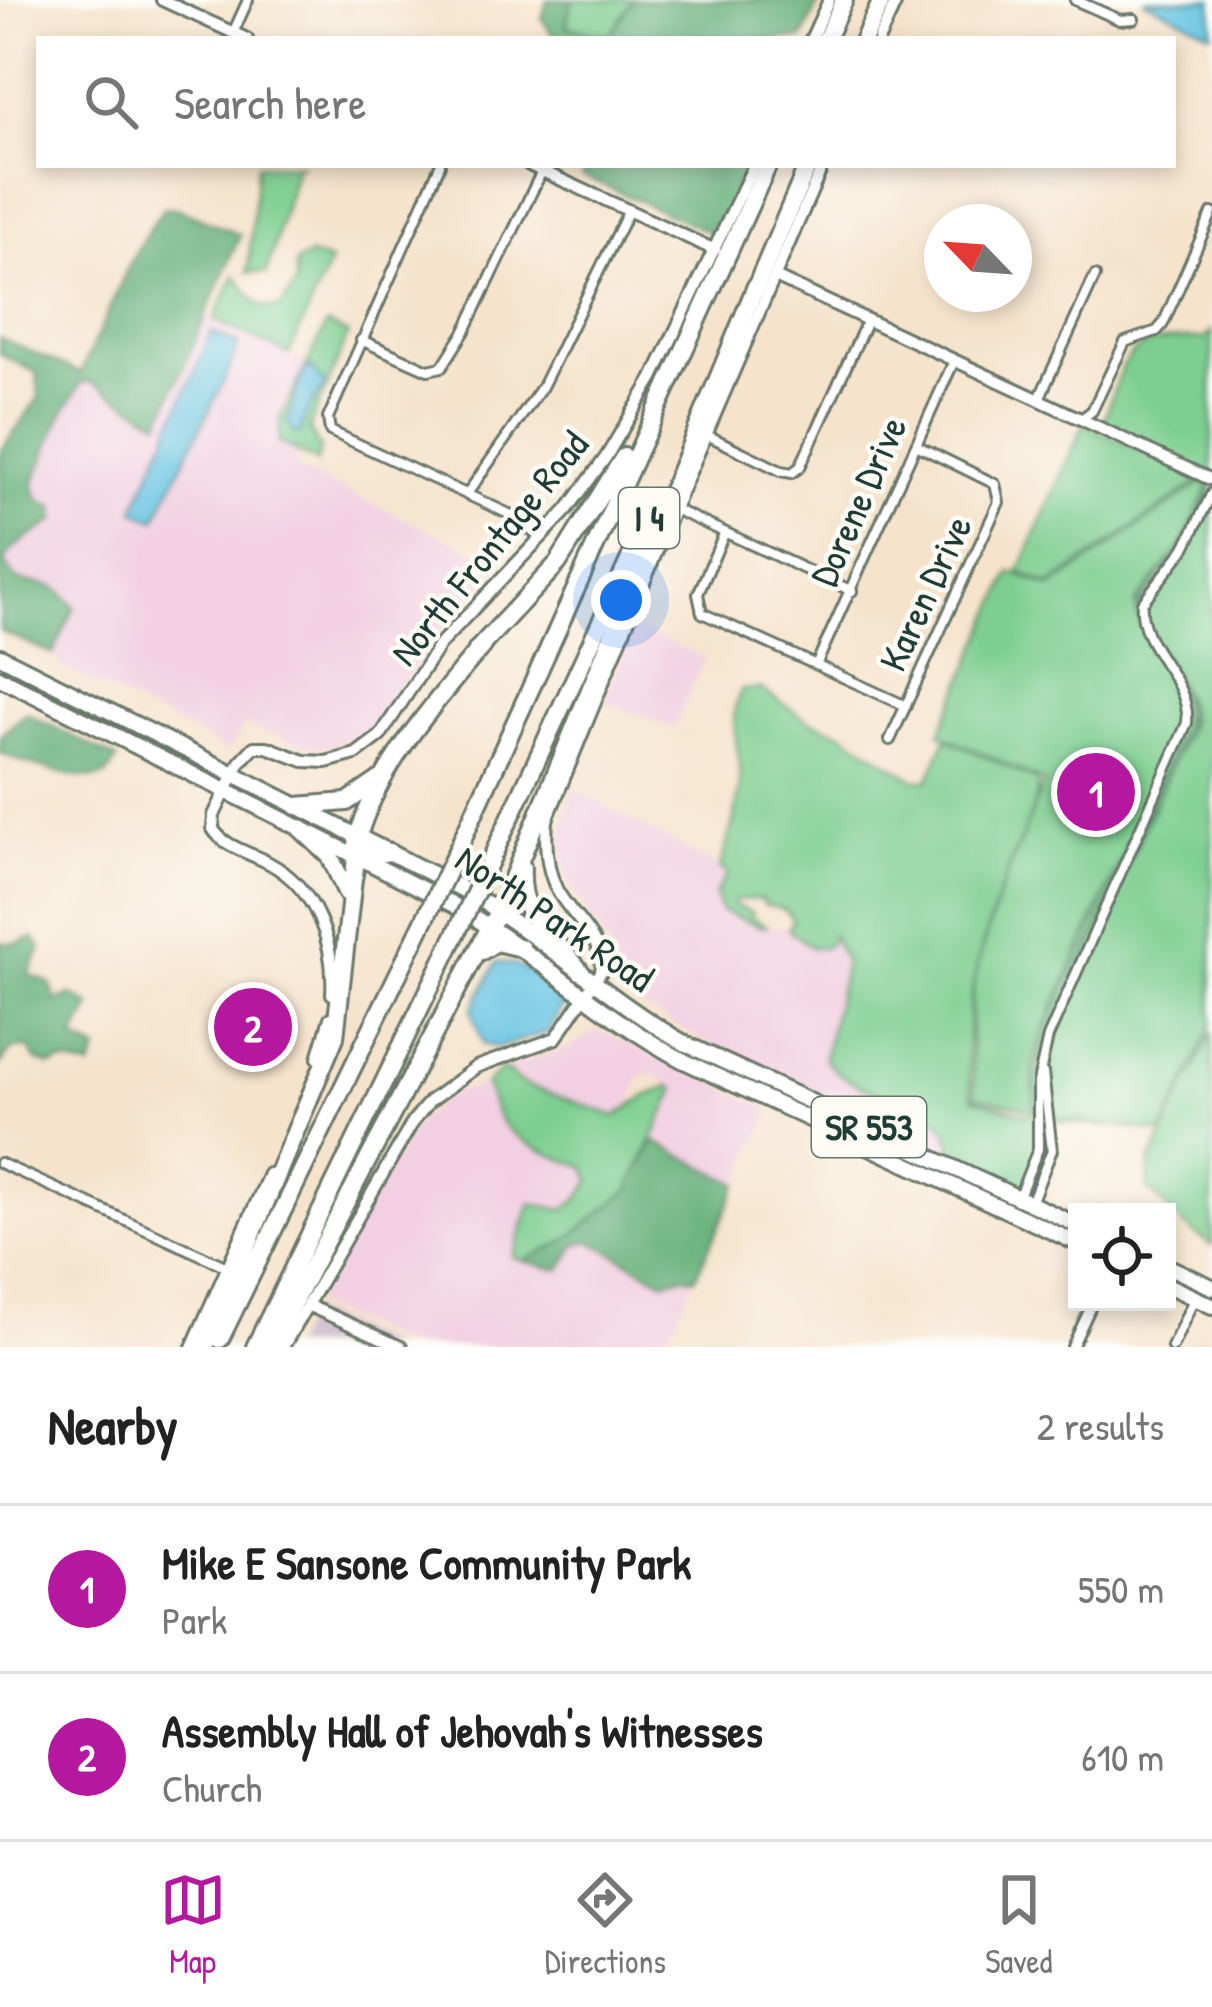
<!DOCTYPE html>
<style>
body{margin:0;font-family:"Patrick Hand",sans-serif;background:#f2f2f2;color:#222}
.controls{position:absolute;right:36px;bottom:36px;display:grid;overflow:hidden;border-radius:0px;box-shadow:0 6px 18px #0003}
.controls button{width:108px;height:108px;display:grid;place-items:center;padding:0;border:0;border-bottom:3px solid #e0e0e0;background:#fff;color:#222;font:60px sans-serif}
.compass{position:absolute;left:924px;top:204px;width:108px;height:108px;border-radius:50%;background:#fff;box-shadow:0 6px 18px #0003;rotate:295deg}
.you{position:absolute;left:621px;top:600px;width:42px;height:42px;margin:-30px;border:9px solid #fff;border-radius:50%;background:#1a73e8;box-shadow:0 0 0 18px #1a73e833}
.badge{display:grid;place-items:center;width:78px;height:78px;border-radius:50%;background:#b5179e;color:#fff;font-size:39px;font-weight:700}
.pin{position:absolute;translate:-50% -50%;border:6px solid #fff;box-shadow:0 3px 12px #0006}
.list{margin:0;padding:0;list-style:none}
h2{display:flex;justify-content:space-between;align-items:center;height:156px;margin:0;padding:0 48px;font-size:51px}
h2 small{font-size:39px;font-weight:400;color:#767676}
.list li{display:grid;grid-template-columns:78px 1fr auto;gap:36px;align-items:center;box-sizing:border-box;height:168px;padding:0 48px;border-top:3px solid #e0e0e0}
.list b{display:block;font-size:45px;white-space:nowrap}
.list p{margin:0;font-size:39px;white-space:nowrap;color:#767676}
.list em{font-size:39px;font-style:normal;color:#767676}
.icon{flex:none;width:66px;height:66px;fill:none;stroke:currentColor;stroke-width:2;stroke-linecap:round;stroke-linejoin:round}
.map{position:relative;flex:none;width:1212px;height:1347px;overflow:hidden}
.search{position:absolute;background:#fff;box-shadow:0 6px 18px #0003;left:36px;right:36px;top:36px;height:132px;display:flex;align-items:center;gap:30px;box-sizing:border-box;padding:0 42px;border-radius:0px;color:#767676;font-size:45px}
.sheet{height:492px;background:#fff}
nav{display:flex;justify-content:space-around;align-items:center;box-sizing:border-box;height:168px;border-top:3px solid #e0e0e0;background:#fff;font-size:33px;color:#767676}
nav a{display:grid;justify-items:center;gap:6px}
nav .on{color:#b5179e}
.map>svg:first-child{display:block}
</style>
<div class="map">
<svg width="1212" height="1347" viewBox="0 0 1212 1347">
<rect width="100%" height="100%" fill="#fdfcf7"/>
<filter id="ink" filterUnits="userSpaceOnUse"><feTurbulence type="fractalNoise" baseFrequency=".00833" numOctaves="2"/><feDisplacementMap in="SourceGraphic" scale="24" xChannelSelector="R" yChannelSelector="G"/><feConvolveMatrix kernelMatrix="1 2 1 2 8 2 1 2 1" color-interpolation-filters="sRGB"/></filter>
<filter id="wash" filterUnits="userSpaceOnUse"><feTurbulence type="fractalNoise" baseFrequency=".004" numOctaves="4" result="noise"/><feDisplacementMap in="SourceGraphic" scale="48" xChannelSelector="R" yChannelSelector="G"/><feGaussianBlur stdDeviation="2.7" result="paint"/><feColorMatrix in="noise" values="0 0 0 0 0 0 0 0 0 0 0 0 0 0 0 0 0 1.4 0 .05"/><feComposite in="paint" operator="in"/></filter>
<g filter="url(#wash)">
<rect width="100%" height="100%" fill="#f5e3cb"/>
<!-- built -->
<path fill="#f2cfe1" fill-rule="evenodd" d="M203 315 307 362 280 419 279 442 299 454 295 468 502 564 451 612 384 712 358 738 328 747 301 745 245 724 229 751 62 667 53 654 75 607 48 585 25 584 18 579 5 561 10 550 36 536 55 520 33 486 60 418 82 382H92L160 421ZM212 332 230 368 156 520 137 503Z
M632 627 705 658 674 728 604 701Z
M573 788 729 873 734 917 759 926H782L805 943 831 932 845 962 838 1000 946 1131 956 1159 680 1029 631 1001 617 977 615 959 564 874 562 832Z
M597 1029 771 1110 738 1184 653 1141 676 1090 654 1073 640 1077 631 1106 616 1117 522 1084 503 1068 573 1046Z
M486 1084 496 1113 564 1161 585 1166 591 1181 587 1190 563 1210 549 1209 569 1259 577 1243 591 1241 672 1278H695L663 1347H408L313 1304 417 1122 452 1093Z"/>
<!-- industrial -->
<path fill="#cfbdcf" d="M310 1310 393 1347H291Z"/>
<!-- green -->
<path fill="#7dce90" stroke="#4e8662" stroke-width="3" d="M572 0H633L610 37 565 26Z
M257 165H303L296 167 267 273 248 272Z
M310 255 330 262 289 354 214 320 235 275C251 293 254 313 281 307L296 284V263Z
M327 324 348 334 327 387 310 366 305 370 287 421 300 425 319 390H325L309 428 320 449 317 462 279 442 280 419Z
M1212 331V476L1103 425C1124 355 1124 336 1204 339Z
M1084 424 1212 483V492C1203 512 1194 534 1182 552 1171 570 1147 582 1142 604 1133 641 1192 679 1186 725L1050 1037 1043 1073 1050 1117 1107 1127 1049 1121 1044 1153 1028 1193 956 1159C953 1150 951 1139 947 1131 922 1091 855 1102 824 1058L845 962 832 935 828 946 812 948 788 929 793 921 786 910 764 904 762 899 735 900 733 905 752 913 751 917 766 926H759L721 911 715 894 728 874 720 868C728 840 737 813 740 784 743 751 725 725 741 690L761 689 809 721 841 732 915 780H928L946 739 1038 781C1038 807 1018 843 1008 869 978 948 959 1012 972 1098L1025 1114 1036 1112 1037 1067 1047 1029 1186 716C1184 674 1141 647 1138 604L1181 550 1211 487 1199 481 1050 585 1019 572Z
M1201 483 1209 486 1179 549 1135 603C1138 648 1191 682 1181 727L1044 1028 1033 1066 1034 1110 975 1096C972 1056 967 1015 976 975 990 909 1020 845 1044 782L940 733 1011 572 1051 588Z
M1212 500V1024L1162 1133 1052 1116 1046 1072 1052 1038 1189 726C1194 681 1135 638 1145 604 1149 593 1161 583 1168 573 1183 549 1197 524 1212 500Z
M1212 1032V1246L1184 1225 1148 1189 1150 1162Z
M503 1068 522 1084 616 1116 646 1096 670 1086 676 1089 629 1190 567 1240 524 1261 513 1257 531 1203 563 1210 577 1201 591 1181 585 1166C560 1160 525 1145 507 1128 495 1117 491 1099 486 1084Z"/>
<!-- forest -->
<path fill="#66b17a" stroke="#427757" stroke-width="3" d="M547 0H572L566 26 609 36 633 0H820L802 39H555L542 19Z
M587 165H746L716 235 582 176Z
M164 208H176L240 235 160 422 92 382H82L60 418 33 486 40 500 54 507 55 520C39 533 13 542 5 561 18 591 27 578 50 586 60 589 68 599 75 607L53 654 0 631V452L39 397 37 373 0 354V338L80 373C107 320 128 254 164 208Z
M26 713 117 759C116 762 108 773 106 775 89 786 18 761 0 753V736Z
M34 938 41 948 29 975 50 983 56 1001 72 995 91 1006 74 1039 98 1051 90 1068 64 1062 50 1066 36 1060 29 1048 12 1049 0 1065V942L13 944Z
M654 1141 738 1184 695 1278 683 1276 664 1281 591 1241 577 1244 560 1270 524 1261 567 1240 629 1190Z"/>
<!-- water -->
<path fill="#64c2e2" stroke="#42808b" stroke-width="3" d="M1143 0H1212V33Z
M212 332 238 344 230 368 155 520 135 511 137 503Z
M311 366 327 387C318 391 300 420 301 433H293L287 421C296 404 294 380 311 366Z
M497 962C528 964 544 982 565 1002L548 1032 497 1048 483 1044 472 1010Z"/>
</g>
<g filter="url(#ink)">
<g fill="none" stroke-linecap="round" stroke-linejoin="round">
<defs>
<path id="street" d="M1075 0 1120 20 1134 19
M233 33 248 0
M440 165 328 418 330 431 509 514 541 538
M361 340 428 370 442 367 465 331 542 171
M1039 399 1095 276
M1081 419 1092 411 1125 342 1157 331 1163 324 1212 213
M707 435 781 471 792 473 800 467 867 321
M467 494 542 387 629 210
M674 509 852 591
M724 534 698 594 702 613 906 706
M816 665 954 361
M890 740 999 502 995 484 916 445
M0 1163 227 1267
M1019 1196 1038 1149V1082L1048 1037 1187 723C1191 677 1138 649 1142 603L1185 548 1212 493
M1031 1203 1052 1150 1043 1073
M1072 1347 1093 1302
M1172 1347 1194 1299"/>
<path id="secondary" d="M162 0 247 39
M811 39 829 0
M879 39 897 0
M529 165 715 250
M775 277 1212 480
M332 994C335 943 316 888 269 863 251 853 224 847 213 829L214 815 240 762 254 747H267L304 761 326 762 356 754 380 736 440 644 567 510 606 457 653 378 754 165
M318 1058 330 1018
M307 1305 401 1347
M192 1347 269 1174
M283 1347 414 1120 430 1101 476 1067 556 1038 601 972C607 941 568 914 556 888 546 866 545 844 547 820L674 509 823 165"/>
<path id="primary" d="M0 656 460 888C540 933 606 999 686 1044L1077 1225
M0 678 452 904C534 951 601 1017 684 1061L1077 1243
M1167 1266 1212 1287
M1167 1285 1212 1306"/>
<path id="highway" d="M826 39 844 0
M864 39 882 0
M754 292 808 165
M477 650 558 563 624 457
M297 806 347 802 379 780
M300 828 330 856 347 894
M456 853 768 165
M360 857 389 852
M522 867C519 926 552 931 580 971
M486 870 652 511
M482 951 496 942 521 948
M220 1339 425 919
M205 1347 335 1037 353 879C357 863 355 847 359 833 381 763 436 701 482 646
M255 1347 456 934
M270 1347 502 904 756 286"/>
</defs>
<!-- street casing -->
<use href="#street" stroke="#6a7769" stroke-width="14"/>
<!-- secondary casing -->
<use href="#secondary" stroke="#6a7769" stroke-width="16"/>
<!-- primary casing -->
<use href="#primary" stroke="#6a7769" stroke-width="20"/>
<!-- highway casing -->
<use href="#highway" stroke="#6a7769" stroke-width="22"/>
<!-- street -->
<use href="#street" stroke="#fff" stroke-width="8"/>
<!-- secondary -->
<use href="#secondary" stroke="#fff" stroke-width="10"/>
<!-- primary -->
<use href="#primary" stroke="#fff" stroke-width="14"/>
<!-- highway -->
<use href="#highway" stroke="#fff" stroke-width="16"/>
<defs>
<path id="highway-bridge" d="M425 919 456 853
M456 934 486 870"/>
</defs>
<!-- highway-bridge casing -->
<use href="#highway-bridge" stroke="#6a7769" stroke-width="22" stroke-linecap="butt"/>
<!-- highway-bridge -->
<use href="#highway-bridge" stroke="#fff" stroke-width="16"/>
</g>
</g>
<g text-anchor="middle" stroke-width="9" stroke-linejoin="round" paint-order="stroke">
<!-- shield labels -->
<g fill="#fdfcf7" stroke="#62766e" stroke-width="3">
<rect x="619" y="488" width="60" height="60" rx="9"/>
<rect x="812" y="1097" width="114" height="60" rx="9"/>
</g>
<g font-size="36" font-weight="bold" fill="#1f3d34">
<text x="649" y="531">I 4</text>
<text x="869" y="1140">SR 553</text>
</g>
<!-- street labels -->
<g font-size="39" fill="#1f3d34" stroke="#fdfcf7">
<text transform="translate(858 501) rotate(-66)" y="14">Dorene Drive</text>
<text transform="translate(489 548) rotate(-51)" y="14">North Frontage Road</text>
<text transform="translate(925 593) rotate(-65)" y="14">Karen Drive</text>
<text transform="translate(555 918) rotate(34)" y="14">North Park Road</text>
</g>
</g>
</svg>
<div class="controls">
<button><svg class="icon" aria-label="locate" viewBox="0 0 24 24"><circle cx="12" cy="12" r="6"/><path d="M12 2v4M12 18v4M2 12h4M18 12h4"/></svg></button>
</div>
<svg class="compass" viewBox="-18 -18 36 36"><path d="M0-13l5 13h-10z" fill="#e53935"/><path d="M0 13l5-13h-10z" fill="#767676"/></svg>
<div class="you"></div>
<div class="pin badge" style="left:1096px;top:792px">1</div>
<div class="pin badge" style="left:253px;top:1027px">2</div>
<div class="search"><svg class="icon" aria-label="search" viewBox="0 0 24 24"><circle cx="10" cy="10" r="6"/><path d="M15 15l6 6"/></svg>Search here</div>
</div>
<section class="sheet">
<h2>Nearby<small>2 results</small></h2>
<ul class="list">
<li><span class="badge">1</span><div><b>Mike E Sansone Community Park</b><p>Park</p></div><em>550 m</em></li>
<li><span class="badge">2</span><div><b>Assembly Hall of Jehovah's Witnesses</b><p>Church</p></div><em>610 m</em></li>
</ul>
</section>
<nav>
<a class="on"><svg class="icon" aria-label="map" viewBox="0 0 24 24"><path d="M3 6l6-2 6 2 6-2v14l-6 2-6-2-6 2zM9 4v14M15 6v14"/></svg>Map</a>
<a><svg class="icon" aria-label="directions" viewBox="0 0 24 24"><path d="M12 3l9 9-9 9-9-9zM9 14v-3h6M13 9l2 2-2 2"/></svg>Directions</a>
<a><svg class="icon" aria-label="saved" viewBox="0 0 24 24"><path d="M7 4h10v16l-5-4-5 4z"/></svg>Saved</a>
</nav>
